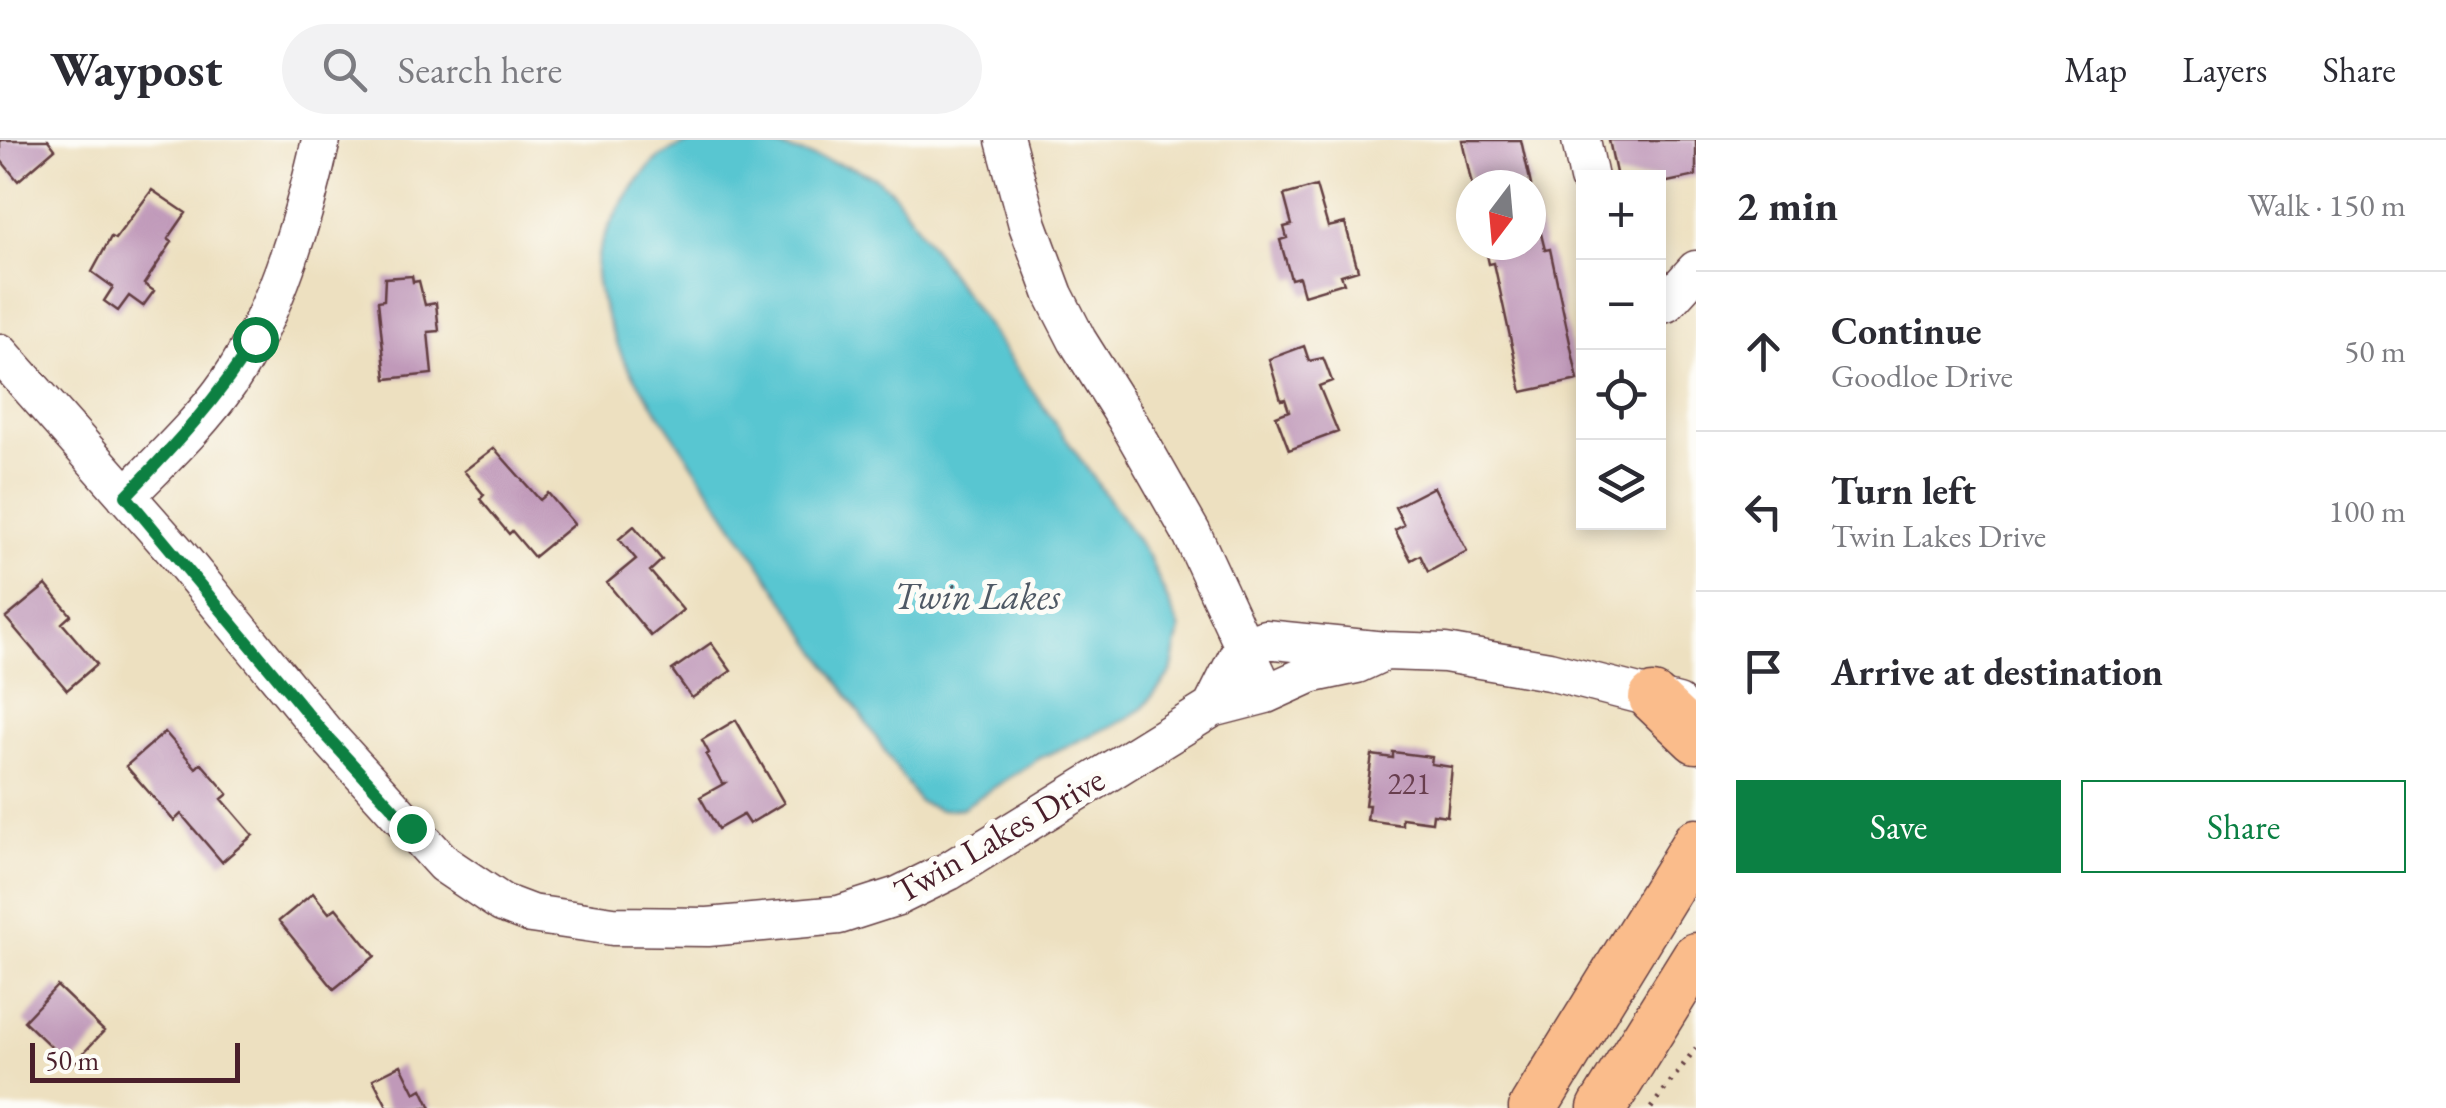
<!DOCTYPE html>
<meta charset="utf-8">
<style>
body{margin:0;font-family:"EB Garamond",serif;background:#f2f2f3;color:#2b2b33}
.controls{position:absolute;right:30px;top:30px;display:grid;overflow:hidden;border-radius:0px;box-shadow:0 5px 15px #0003}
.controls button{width:90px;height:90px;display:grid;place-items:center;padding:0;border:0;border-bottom:2px solid #e1e1e2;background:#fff;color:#2b2b33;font:50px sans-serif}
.compass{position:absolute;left:1456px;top:30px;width:90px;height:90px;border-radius:50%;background:#fff;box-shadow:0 5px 15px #0003;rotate:196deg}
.scale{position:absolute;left:30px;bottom:25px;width:210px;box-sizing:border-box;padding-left:10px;border:5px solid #4a1f2b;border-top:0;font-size:28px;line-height:35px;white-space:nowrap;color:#4a1f2b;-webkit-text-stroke:8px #fdfcf7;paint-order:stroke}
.stop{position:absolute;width:30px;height:30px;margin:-22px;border:8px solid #0b8043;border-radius:50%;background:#fff}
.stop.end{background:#0b8043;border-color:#fff;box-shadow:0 2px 10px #0008}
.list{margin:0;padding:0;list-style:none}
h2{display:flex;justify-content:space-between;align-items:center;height:130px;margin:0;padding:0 40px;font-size:42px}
h2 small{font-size:32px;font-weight:400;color:#7c7c81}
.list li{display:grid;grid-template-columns:65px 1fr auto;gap:30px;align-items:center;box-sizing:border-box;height:160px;padding:0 40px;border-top:2px solid #e1e1e2}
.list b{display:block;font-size:38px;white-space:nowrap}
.list p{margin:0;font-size:32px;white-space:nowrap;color:#7c7c81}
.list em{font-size:32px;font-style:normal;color:#7c7c81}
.actions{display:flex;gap:20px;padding:30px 40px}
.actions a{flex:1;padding:22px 0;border:2px solid #0b8043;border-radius:0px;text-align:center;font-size:35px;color:#0b8043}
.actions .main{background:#0b8043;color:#fff}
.icon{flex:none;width:55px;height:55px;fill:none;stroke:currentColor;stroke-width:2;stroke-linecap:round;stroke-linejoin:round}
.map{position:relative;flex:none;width:1696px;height:968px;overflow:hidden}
header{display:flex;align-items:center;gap:60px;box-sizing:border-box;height:140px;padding:0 50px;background:#fff;border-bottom:2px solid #e1e1e2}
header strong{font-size:48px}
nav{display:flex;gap:55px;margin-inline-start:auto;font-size:35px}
.search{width:700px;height:90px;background:#f2f2f3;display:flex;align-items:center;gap:25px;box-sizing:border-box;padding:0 35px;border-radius:55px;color:#7c7c81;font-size:38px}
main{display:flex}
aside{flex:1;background:#fff}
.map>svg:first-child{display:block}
</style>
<header>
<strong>Waypost</strong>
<div class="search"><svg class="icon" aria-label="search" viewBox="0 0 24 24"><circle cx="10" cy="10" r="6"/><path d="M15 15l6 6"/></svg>Search here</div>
<nav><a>Map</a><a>Layers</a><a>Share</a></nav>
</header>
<main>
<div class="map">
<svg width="1696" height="968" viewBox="0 0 1696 968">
<rect width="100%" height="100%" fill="#fdfcf7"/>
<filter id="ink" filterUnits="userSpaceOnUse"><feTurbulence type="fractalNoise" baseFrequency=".01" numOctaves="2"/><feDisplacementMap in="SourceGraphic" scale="20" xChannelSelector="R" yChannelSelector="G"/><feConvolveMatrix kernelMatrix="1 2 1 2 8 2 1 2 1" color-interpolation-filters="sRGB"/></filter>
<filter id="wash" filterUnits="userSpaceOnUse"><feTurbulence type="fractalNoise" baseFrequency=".0048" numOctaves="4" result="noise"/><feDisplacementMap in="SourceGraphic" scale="40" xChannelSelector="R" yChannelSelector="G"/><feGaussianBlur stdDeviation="2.25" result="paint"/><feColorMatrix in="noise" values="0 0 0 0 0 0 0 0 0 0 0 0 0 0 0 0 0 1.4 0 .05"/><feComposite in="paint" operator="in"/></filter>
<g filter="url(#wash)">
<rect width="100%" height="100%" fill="#ede0c0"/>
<!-- water -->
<path fill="#59c6d1" stroke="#52727e" stroke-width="2.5" d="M695 0H754L857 29 876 38 893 52 1149 417 1180 489 1171 533 1142 569 1123 581 1040 618 962 668 940 670 919 662 624 221C615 198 596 156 596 132 595 99 635 38 660 17 669 10 684 5 695 0Z"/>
<g id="blocks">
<!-- building -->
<path fill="#c099b9" d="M0 0H48L55 9 18 41 0 19Z
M1462 0H1521L1531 45H1472Z
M1609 0H1696V36L1658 44V38H1617Z
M1316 46 1328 87 1345 83 1358 130 1341 135 1344 143 1304 155 1299 137 1291 139 1280 100 1287 98 1284 87 1292 85 1284 55Z
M152 50 186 73 168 99 172 102 144 144 154 151 143 166 129 156 118 171 104 161 113 147 92 132 111 97 115 99Z
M1531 53 1545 110 1550 109 1578 240 1522 252 1494 123 1489 124 1485 105H1531Z
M412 136 413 142 419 141 425 165 436 163 439 191 428 192 432 234 386 239 378 161 384 160 385 138Z
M1304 206 1309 221 1323 218 1326 225 1332 241 1319 246 1338 292 1289 310 1276 276 1289 271 1285 259 1281 260 1269 219Z
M494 308 540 360 548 353 574 384 534 417 512 391 509 394 480 359 484 355 464 331Z
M1434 347 1467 411 1428 432 1420 415 1411 420 1395 390 1404 385 1395 367Z
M634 386 662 420 650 431 683 470 651 496 607 443 636 419 619 399Z
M46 445 71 475 62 483 97 524 67 550 6 478Z
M711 503 731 531 692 558 672 530Z
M736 580 784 663 749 684 743 675 718 689 700 657 725 643H722L706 615 709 613 702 600Z
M165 592 196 628 201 623 228 654 222 659 253 695 222 722 181 674 174 681 126 626Z
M1393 612 1432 617 1431 624 1452 627 1447 676 1433 674 1432 682 1402 678V685L1367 680 1369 665H1365L1372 615 1393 618Z
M313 753 329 773 336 768 375 816 334 849 279 781Z
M57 846 104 891 71 926 24 881Z
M401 925 415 953 422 949 431 968H388L373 939Z"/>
</g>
</g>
<g filter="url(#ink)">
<use href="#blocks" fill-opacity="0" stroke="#623c41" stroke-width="2.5"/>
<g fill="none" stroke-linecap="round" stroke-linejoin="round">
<defs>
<path id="minor" d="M1005 0 1028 85 1054 155 1077 200 1126 278 1192 394 1266 554
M1581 0 1589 38
M1658 165 1666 163 1696 130
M0 213 176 412 323 591 444 724 502 763 531 774 613 786 708 787 839 775 898 756 949 731 1212 568 1266 554 1310 534 1357 524 1385 511
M126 356C161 320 200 284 229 242 276 173 303 82 321 0
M1212 568 1243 506 1265 499 1385 511 1445 513 1549 531 1678 564"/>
<path id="major" d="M1653 558 1696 599
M1533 968 1696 703
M1602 968 1696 817"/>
</defs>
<!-- minor casing -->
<use href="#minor" stroke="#623c41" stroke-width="41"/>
<!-- major casing -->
<use href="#major" stroke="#623c41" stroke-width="51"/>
<!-- path -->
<path stroke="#623c41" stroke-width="5" stroke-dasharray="2.5 8" stroke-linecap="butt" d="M1651 968 1696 908"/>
<!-- minor -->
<use href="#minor" stroke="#fff" stroke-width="38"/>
<!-- major -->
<use href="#major" stroke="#fabc8b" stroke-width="48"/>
</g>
</g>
<g fill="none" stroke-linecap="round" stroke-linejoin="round" filter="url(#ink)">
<!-- route -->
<path stroke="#0b8043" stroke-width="12" d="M255 199C219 258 174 306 126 356L322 591 411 688"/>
</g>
<g text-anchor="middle" stroke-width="10" stroke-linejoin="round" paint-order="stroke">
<!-- number labels -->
<g font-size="30" fill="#683e4e">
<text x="1409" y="654">221</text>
</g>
<!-- street labels -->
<g font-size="35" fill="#4a1f2b" stroke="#fdfcf7">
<text transform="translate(999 695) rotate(-30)" y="12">Twin Lakes Drive</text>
</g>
<!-- water labels -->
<g font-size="38" font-style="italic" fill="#4f5965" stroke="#fdfcf7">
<text x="977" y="469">Twin Lakes</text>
</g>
</g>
</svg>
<div class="controls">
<button>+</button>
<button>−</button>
<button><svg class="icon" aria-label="locate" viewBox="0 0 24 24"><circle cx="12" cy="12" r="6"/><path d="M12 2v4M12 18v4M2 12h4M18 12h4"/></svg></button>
<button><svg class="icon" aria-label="layers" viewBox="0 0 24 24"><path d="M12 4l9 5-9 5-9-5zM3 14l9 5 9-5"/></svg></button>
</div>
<svg class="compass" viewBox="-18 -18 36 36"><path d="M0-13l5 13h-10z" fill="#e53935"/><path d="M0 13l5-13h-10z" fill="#7c7c81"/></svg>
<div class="scale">50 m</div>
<div class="stop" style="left:255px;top:199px"></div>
<div class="stop end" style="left:411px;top:688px"></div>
</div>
<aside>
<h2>2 min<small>Walk · 150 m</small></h2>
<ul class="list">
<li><svg class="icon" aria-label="ahead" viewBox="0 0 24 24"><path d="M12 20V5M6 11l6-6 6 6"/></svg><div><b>Continue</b><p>Goodloe Drive</p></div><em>50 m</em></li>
<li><svg class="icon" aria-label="left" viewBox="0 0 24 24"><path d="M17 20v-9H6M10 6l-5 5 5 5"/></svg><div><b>Turn left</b><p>Twin Lakes Drive</p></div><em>100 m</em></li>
<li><svg class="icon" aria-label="arrive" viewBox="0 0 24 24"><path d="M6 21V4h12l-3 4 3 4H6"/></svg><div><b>Arrive at destination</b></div></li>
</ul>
<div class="actions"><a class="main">Save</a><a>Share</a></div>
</aside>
</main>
